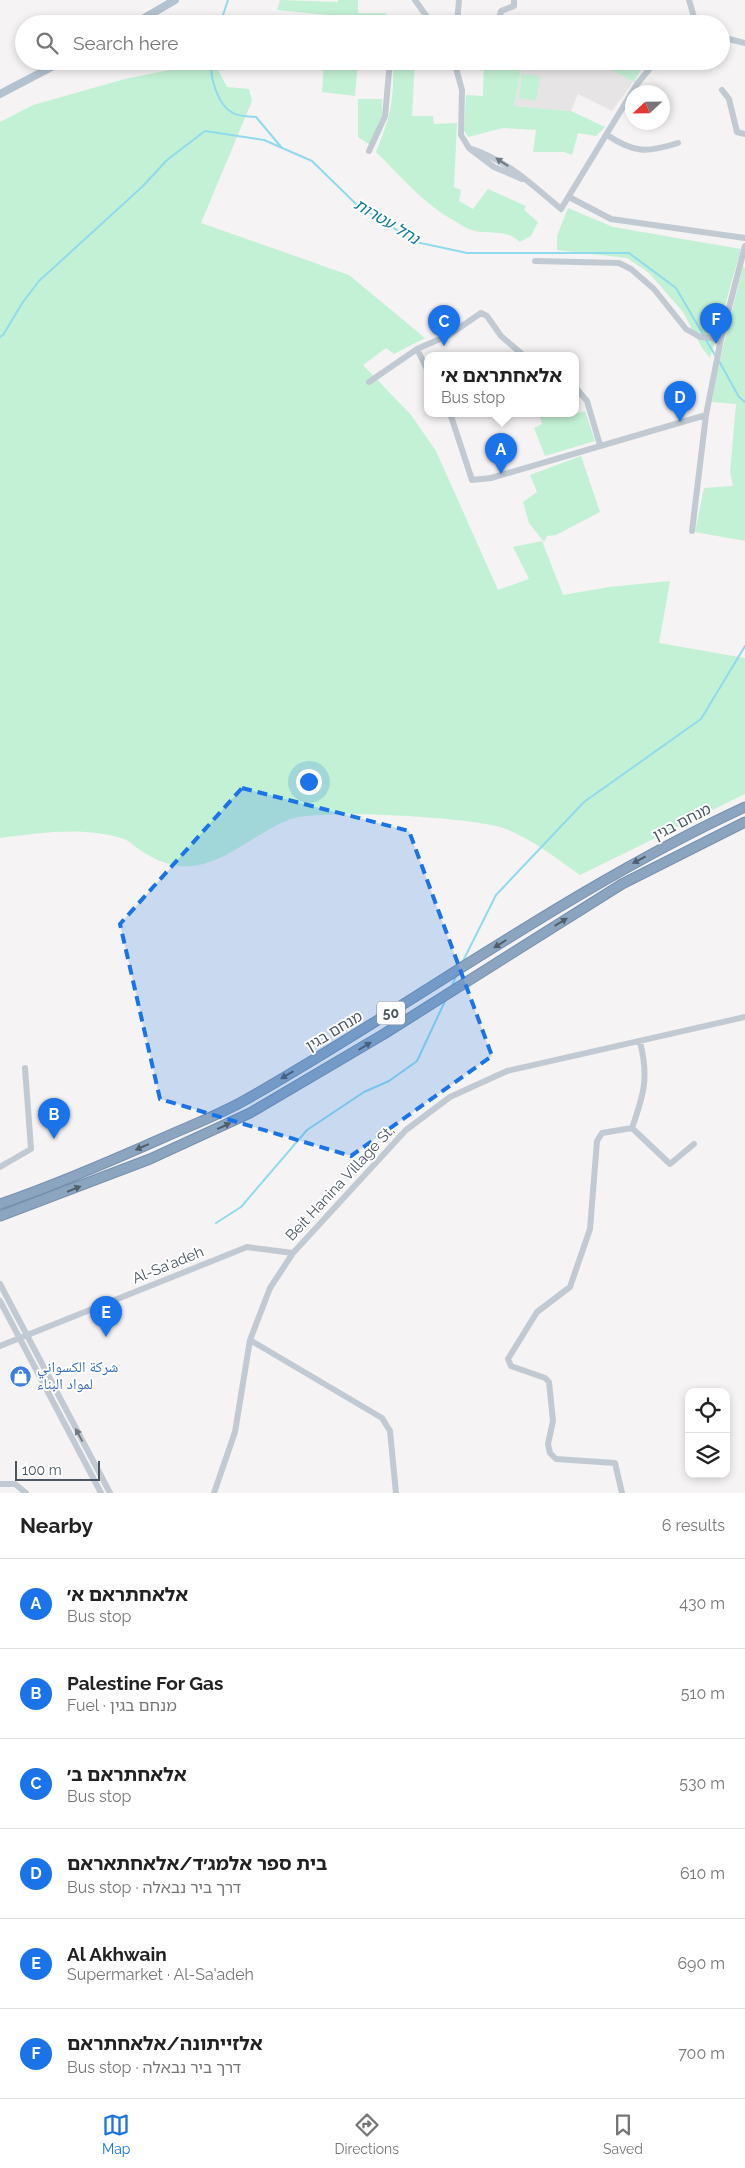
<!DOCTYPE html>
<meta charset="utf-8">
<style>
body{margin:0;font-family:Raleway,"Noto Naskh Arabic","Noto Sans Hebrew",sans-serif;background:#f6f6f6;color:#222}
.controls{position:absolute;right:15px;bottom:15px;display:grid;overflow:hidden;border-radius:10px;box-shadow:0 2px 8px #0003}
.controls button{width:45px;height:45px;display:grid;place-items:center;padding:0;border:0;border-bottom:1px solid #e0e0e0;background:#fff;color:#222;font:25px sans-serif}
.compass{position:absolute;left:625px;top:85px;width:45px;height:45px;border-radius:50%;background:#fff;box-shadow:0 2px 8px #0003;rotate:248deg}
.scale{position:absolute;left:15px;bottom:12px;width:85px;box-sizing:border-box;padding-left:5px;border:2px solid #4a5661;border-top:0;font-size:14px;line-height:18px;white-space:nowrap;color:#4a5661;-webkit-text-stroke:4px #fff;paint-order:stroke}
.you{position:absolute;left:308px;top:781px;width:18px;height:18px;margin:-12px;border:4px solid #fff;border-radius:50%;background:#1a73e8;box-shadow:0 0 0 8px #1a73e833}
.badge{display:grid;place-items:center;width:32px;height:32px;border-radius:50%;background:#1a73e8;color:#fff;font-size:16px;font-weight:700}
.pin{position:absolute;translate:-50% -41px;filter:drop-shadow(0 1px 2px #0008)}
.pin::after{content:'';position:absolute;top:26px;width:18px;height:15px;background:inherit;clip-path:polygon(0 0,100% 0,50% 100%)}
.popup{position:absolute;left:424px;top:352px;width:155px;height:65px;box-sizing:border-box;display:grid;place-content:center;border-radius:10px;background:#fff;filter:drop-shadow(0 1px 4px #0005);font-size:16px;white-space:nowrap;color:#767676}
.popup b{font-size:19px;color:#222}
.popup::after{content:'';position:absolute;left:50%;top:100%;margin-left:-10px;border:10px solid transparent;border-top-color:#fff}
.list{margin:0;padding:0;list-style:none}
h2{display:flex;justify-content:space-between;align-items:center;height:65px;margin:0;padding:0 20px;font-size:21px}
h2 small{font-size:16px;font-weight:400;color:#767676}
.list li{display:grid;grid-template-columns:32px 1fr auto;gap:15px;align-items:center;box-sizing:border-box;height:90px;padding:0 20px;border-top:1px solid #e0e0e0}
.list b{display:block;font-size:19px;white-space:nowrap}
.list p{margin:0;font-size:16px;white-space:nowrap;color:#767676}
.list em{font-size:16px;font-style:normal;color:#767676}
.icon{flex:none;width:28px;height:28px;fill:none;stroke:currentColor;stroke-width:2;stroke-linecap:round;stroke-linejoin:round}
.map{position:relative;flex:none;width:745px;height:1493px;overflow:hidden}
.search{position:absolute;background:#fff;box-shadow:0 2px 8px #0003;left:15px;right:15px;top:15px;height:55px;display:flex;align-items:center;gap:12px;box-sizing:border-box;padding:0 18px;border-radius:28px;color:#767676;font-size:19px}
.sheet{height:605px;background:#fff}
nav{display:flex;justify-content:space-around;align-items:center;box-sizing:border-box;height:70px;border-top:1px solid #e0e0e0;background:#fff;font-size:14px;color:#767676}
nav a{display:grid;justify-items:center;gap:2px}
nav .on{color:#1a73e8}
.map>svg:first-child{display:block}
</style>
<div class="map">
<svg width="745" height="1493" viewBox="0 0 745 1493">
<rect width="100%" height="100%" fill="#f5f3f3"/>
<!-- education -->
<path fill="#e6e4e5" d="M523 61H633L643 68 612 111 578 94 571 111 514 106Z"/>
<!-- green -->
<path fill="#c3f1d5" d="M280 0 338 2V0H358V13H386L387 24H328V15L277 10Z
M174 61H218L217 68 227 87 249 89 252 101 201 223 349 275 425 338 394 354 386 348 363 365 411 415 436 451 498 590 529 579 513 547 542 541 563 595 609 587 670 581 659 643 745 658V794L580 875C556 858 533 840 506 829 476 817 316 808 288 820 255 833 218 870 181 866 166 865 152 858 140 850 134 846 130 841 124 839 84 826 41 833 0 838V122L33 105 125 79 170 70Z
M324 61H358L355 96 322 92Z
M393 61H415L412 116H433L434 124 457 123 454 187 461 190 459 201 473 209 488 189 526 206 524 210 538 222 531 236 520 242C502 227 491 236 472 230 466 229 460 224 455 221 423 204 402 177 376 152 391 117 394 100 393 61Z
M484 61H523L514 106 571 111 605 127 596 136 578 133 572 155 564 152H533L536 130 503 128 468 137 464 130 466 95 483 96Z
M614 61H630L641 67 634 82 610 69Z
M522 74 540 76 536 101 519 98Z
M358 99H382V114L370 145 358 137Z
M568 208 613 227 741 249 710 358 702 348 683 312 649 273 627 258 557 250V236Z
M743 266 745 268V541L695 532 704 488 733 486 730 472 736 404 712 402C719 356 733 311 743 266Z
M585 411 595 441 545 456 534 428 542 424 539 413H561L563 417Z
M581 456 600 512 556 535 547 536 544 542 529 523 523 502 537 492 530 475Z"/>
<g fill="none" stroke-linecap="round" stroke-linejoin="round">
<!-- stream -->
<path stroke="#90daee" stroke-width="2" d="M220 24 228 0
M212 61C209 76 218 106 233 113 240 117 249 116 256 117L282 148
M0 337 3 335 23 302 39 281 143 186 167 160 205 131 264 140 312 161 357 205 416 242 467 253H629L676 288 704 336
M706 340 715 355
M719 361 739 397 745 402
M462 963 496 895 584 802 701 719 745 646
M451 988 456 976
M216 1223 241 1207 307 1130 364 1092 389 1081 417 1061 446 999"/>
<defs>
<path id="highway" d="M0 1204C56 1185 111 1161 165 1137 192 1125 221 1114 247 1099 414 1004 570 888 745 807
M0 1216 150 1159 250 1113 384 1034 622 884 745 822"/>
</defs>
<!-- highway casing -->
<use href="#highway" stroke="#7690ad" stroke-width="11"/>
<!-- minor -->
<path stroke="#c1cad2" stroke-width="6" d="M415 0 432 24
M689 0 696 24
M457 24 459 0
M498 24 501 11 514 6V0
M721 37 745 43
M454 61 462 90 461 135 469 148 494 167 522 179
M722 90 729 99 737 132 745 134
M607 135C634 153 646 153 678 143
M469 148C507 160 531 184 561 209L637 84 656 61
M369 151 385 116 390 61
M569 197 611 219 745 238
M535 261 619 263 631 269 654 289 686 329 700 337 721 339
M417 349 427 369
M369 382 417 349 449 335 481 313 487 316 501 336 523 355
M575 387 587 401 600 445
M450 413 472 480 491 478 706 415
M692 531 706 415 721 339 745 246
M632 1128 670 1164 694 1144
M0 1167 31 1149 25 1068
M0 1284 110 1493
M0 1301 101 1493
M250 1340 382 1418 390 1431 396 1493
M0 1346 247 1247 293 1253
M0 1484H15L26 1493
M214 1493 235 1432 250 1340 270 1288 293 1253 406 1130 450 1097 507 1071 745 1017
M622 1493 615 1463 556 1459 550 1453 548 1444 553 1421 549 1382 545 1378 511 1366 508 1359 537 1312 570 1287 590 1229 597 1141 602 1133 632 1128C644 1094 649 1077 640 1042"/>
<!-- major -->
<path stroke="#b3c2d1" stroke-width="8" d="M134 24 175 0
M0 94 63 61"/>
<!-- highway -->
<use href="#highway" stroke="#8ba5c1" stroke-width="9"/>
</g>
<!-- one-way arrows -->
<defs><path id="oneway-solid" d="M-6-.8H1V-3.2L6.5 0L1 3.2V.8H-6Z" transform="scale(1.25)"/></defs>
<g fill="#6e7983">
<use href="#oneway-solid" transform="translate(502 162) rotate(-147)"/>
<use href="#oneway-solid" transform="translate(79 1435) rotate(-118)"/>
</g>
<g fill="#505e6b">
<use href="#oneway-solid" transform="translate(639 860) rotate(152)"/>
<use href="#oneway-solid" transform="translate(561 922) rotate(-31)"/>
<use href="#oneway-solid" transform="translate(500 944) rotate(148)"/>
<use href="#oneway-solid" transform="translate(365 1046) rotate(-31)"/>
<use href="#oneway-solid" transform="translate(287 1075) rotate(149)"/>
<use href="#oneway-solid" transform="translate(224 1126) rotate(-25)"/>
<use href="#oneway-solid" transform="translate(142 1147) rotate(157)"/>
<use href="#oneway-solid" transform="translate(74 1189) rotate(-22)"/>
</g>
<!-- marked area -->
<path fill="#1a73e8" fill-opacity="0.2" stroke="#1a73e8" stroke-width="4" stroke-dasharray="10 6" stroke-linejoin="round" d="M242 788 409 831 492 1056 351 1156 160 1099 120 924Z"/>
<!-- icons -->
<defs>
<symbol id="shop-disc" viewBox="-11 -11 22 22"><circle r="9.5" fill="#3f7fe0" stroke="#fff"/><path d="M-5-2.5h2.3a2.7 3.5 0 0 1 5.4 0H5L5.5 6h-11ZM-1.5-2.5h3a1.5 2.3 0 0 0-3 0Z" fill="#fff"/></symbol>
</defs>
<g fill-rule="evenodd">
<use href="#shop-disc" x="8" y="1364" width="25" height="25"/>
</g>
<g text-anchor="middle" stroke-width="4" stroke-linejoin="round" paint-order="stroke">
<!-- shield labels -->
<rect fill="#fff" stroke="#808990" stroke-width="1" x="377" y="1001.5" width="28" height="23" rx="4"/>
<g font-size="14" font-weight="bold" fill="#4a5661">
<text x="391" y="1018">50</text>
</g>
<!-- street labels -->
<g font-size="15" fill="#4a5661" stroke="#fff">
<text transform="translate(682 822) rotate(-27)" y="5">מנחם בגין</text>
<text transform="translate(334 1031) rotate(-31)" y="5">מנחם בגין</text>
<text transform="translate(340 1183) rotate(-47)" y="5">Beit Hanina Village St,</text>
<text transform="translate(168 1265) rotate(-22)" y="5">Al-Sa'adeh</text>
</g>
<!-- shop labels -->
<g font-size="15" fill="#366cbe" stroke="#fff" text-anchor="start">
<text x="37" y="1372">شركة الكسواني<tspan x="37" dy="17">لمواد البناء</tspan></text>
</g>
<!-- water labels -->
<g font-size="16" font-style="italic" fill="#0c7c9b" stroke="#fff">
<text transform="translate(387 221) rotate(31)" y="6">נחל עטרות</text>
</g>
</g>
</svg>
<div class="controls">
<button><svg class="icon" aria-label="locate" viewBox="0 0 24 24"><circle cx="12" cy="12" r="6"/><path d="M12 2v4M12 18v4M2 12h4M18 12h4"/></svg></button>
<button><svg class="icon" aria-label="layers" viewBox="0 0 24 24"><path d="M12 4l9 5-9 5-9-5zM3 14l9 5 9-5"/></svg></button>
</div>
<svg class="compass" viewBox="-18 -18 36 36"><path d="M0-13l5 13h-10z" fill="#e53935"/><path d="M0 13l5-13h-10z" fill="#767676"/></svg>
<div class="scale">100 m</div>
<div class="you"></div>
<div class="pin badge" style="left:501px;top:474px">A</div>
<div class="popup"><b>אלאחתראם א׳</b>Bus stop</div>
<div class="pin badge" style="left:54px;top:1139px">B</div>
<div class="pin badge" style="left:444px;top:346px">C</div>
<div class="pin badge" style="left:680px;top:422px">D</div>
<div class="pin badge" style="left:106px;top:1337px">E</div>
<div class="pin badge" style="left:716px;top:344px">F</div>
<div class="search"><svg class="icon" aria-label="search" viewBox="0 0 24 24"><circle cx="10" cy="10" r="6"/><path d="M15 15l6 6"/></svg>Search here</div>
</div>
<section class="sheet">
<h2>Nearby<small>6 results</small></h2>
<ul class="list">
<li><span class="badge">A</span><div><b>אלאחתראם א׳</b><p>Bus stop</p></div><em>430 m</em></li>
<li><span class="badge">B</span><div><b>Palestine For Gas</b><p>Fuel · מנחם בגין</p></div><em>510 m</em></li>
<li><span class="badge">C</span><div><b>אלאחתראם ב׳</b><p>Bus stop</p></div><em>530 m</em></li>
<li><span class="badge">D</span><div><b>בית ספר אלמג׳ד/אלאחתאראם</b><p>Bus stop · דרך ביר נבאלה</p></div><em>610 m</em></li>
<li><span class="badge">E</span><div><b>Al Akhwain</b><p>Supermarket · Al-Sa'adeh</p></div><em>690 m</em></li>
<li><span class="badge">F</span><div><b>אלזייתונה/אלאחתראם</b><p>Bus stop · דרך ביר נבאלה</p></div><em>700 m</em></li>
</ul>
</section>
<nav>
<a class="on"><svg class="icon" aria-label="map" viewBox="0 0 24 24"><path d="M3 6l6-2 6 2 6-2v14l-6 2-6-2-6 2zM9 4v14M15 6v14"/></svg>Map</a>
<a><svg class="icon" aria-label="directions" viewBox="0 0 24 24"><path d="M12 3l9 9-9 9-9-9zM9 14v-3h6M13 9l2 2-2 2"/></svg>Directions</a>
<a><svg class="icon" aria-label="saved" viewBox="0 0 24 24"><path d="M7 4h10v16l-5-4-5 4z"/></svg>Saved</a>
</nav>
